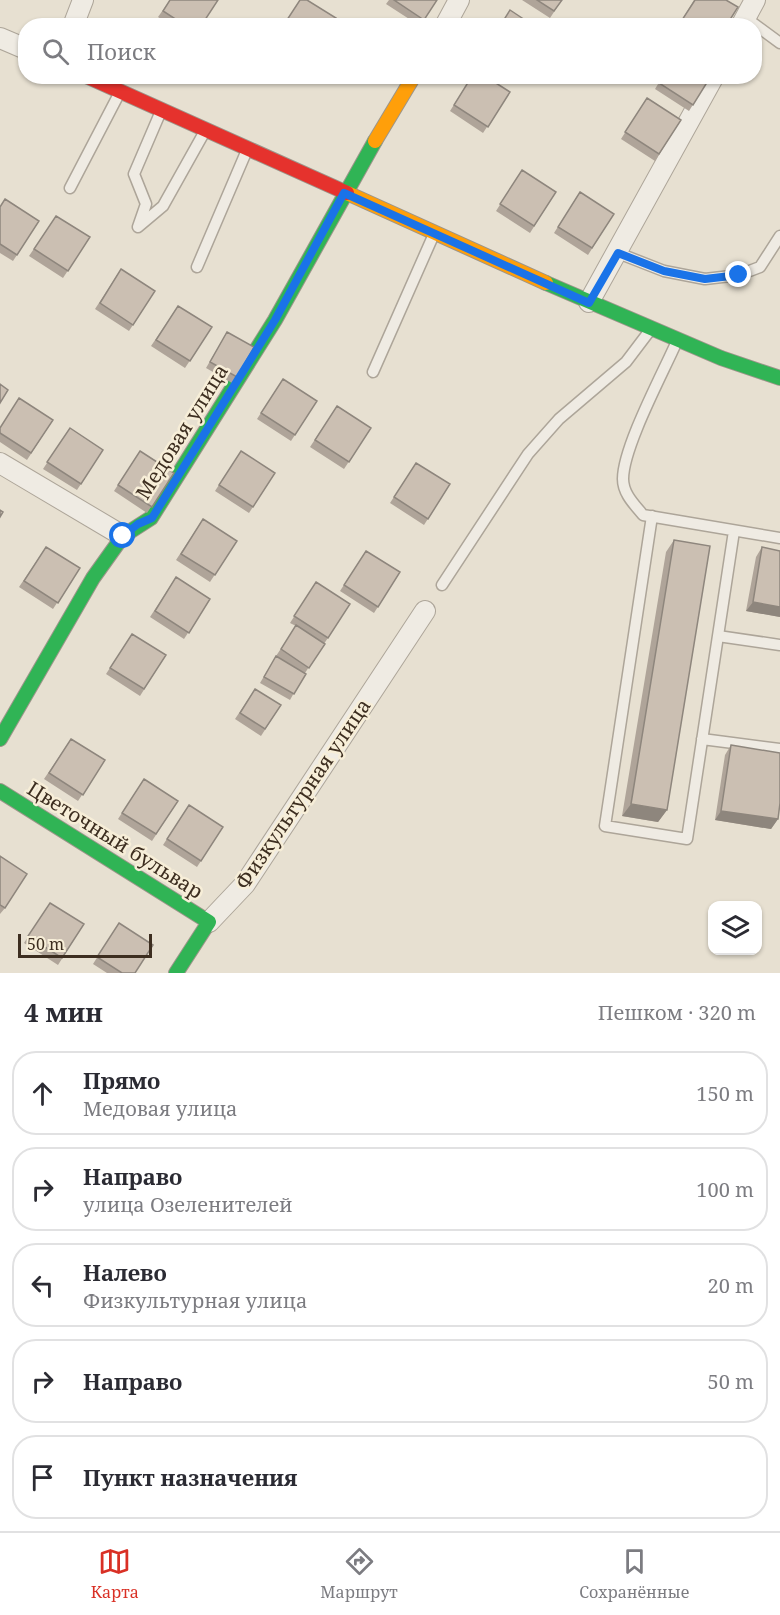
<!DOCTYPE html>
<html lang="ru">
<meta charset="utf-8">
<style>
body{margin:0;font-family:"Noto Serif",serif;background:#f7f7f7;color:#2b2b33}
.controls{position:absolute;right:18px;bottom:18px;display:grid;overflow:hidden;border-radius:12px;box-shadow:0 2px 4px #0004}
.controls button{width:54px;height:54px;display:grid;place-items:center;padding:0;border:0;border-bottom:2px solid #e1e1e2;background:#fff;color:#2b2b33;font:30px sans-serif}
.scale{position:absolute;left:18px;bottom:15px;width:134px;box-sizing:border-box;padding-left:6px;border:3px solid #3d2e20;border-top:0;font-size:16px;line-height:21px;white-space:nowrap;color:#3d2e20;-webkit-text-stroke:4px #f7eed8;paint-order:stroke}
.stop{position:absolute;width:18px;height:18px;margin:-14px;border:4px solid #1a73e8;border-radius:50%;background:#fff}
.stop.end{background:#1a73e8;border-color:#fff;box-shadow:0 2px 6px #0008}
.list{margin:0;padding:0;list-style:none}
h2{display:flex;justify-content:space-between;align-items:center;height:78px;margin:0;padding:0 24px;font-size:26px}
h2 small{font-size:20px;font-weight:400;color:#7c7c81}
.list li{display:grid;grid-template-columns:39px 1fr auto;gap:18px;align-items:center;box-sizing:border-box;height:84px;margin:0 12px 12px;padding:0 12px;border:2px solid #e1e1e2;border-radius:24px}
.list b{display:block;font-size:22px;white-space:nowrap}
.list p{margin:0;font-size:20px;white-space:nowrap;color:#7c7c81}
.list em{font-size:20px;font-style:normal;color:#7c7c81}
.icon{flex:none;width:33px;height:33px;fill:none;stroke:currentColor;stroke-width:2;stroke-linecap:round;stroke-linejoin:round}
.map{position:relative;flex:none;width:780px;height:973px;overflow:hidden}
.search{position:absolute;background:#fff;box-shadow:0 2px 4px #0004;left:18px;right:18px;top:18px;height:66px;display:flex;align-items:center;gap:15px;box-sizing:border-box;padding:0 21px;border-radius:24px;color:#7c7c81;font-size:22px}
.sheet{height:558px;background:#fff}
nav{display:flex;justify-content:space-around;align-items:center;box-sizing:border-box;height:84px;border-top:2px solid #e1e1e2;background:#fff;font-size:16px;color:#7c7c81}
nav a{display:grid;justify-items:center;gap:3px}
nav .on{color:#d93025}
.map>svg:first-child{display:block}
</style>
<div class="map">
<svg width="780" height="973" viewBox="0 0 780 973">
<rect width="100%" height="100%" fill="#e7e0d1"/>
<g fill="none" stroke-linecap="round" stroke-linejoin="round">
<defs>
<path id="lane" d="M746 18 780 43
M161 111 134 174 146 204 138 227 163 206 205 131
M70 188 120 92
M618 253 664 271 705 279 739 275 760 267 780 236
M197 267 247 150
M677 341C663 373 623 447 623 479 623 494 635 505 643 515L780 538
M373 372 434 234
M652 516 605 826 687 839 734 531
M442 585 528 454 559 419 626 362 651 329
M718 636 780 645
M702 739 780 749"/>
<path id="street" d="M73 26 83 0
M445 26 459 0
M741 26 755 0
M0 38 26 49
M589 302 714 76
M0 463 123 536
M209 922 245 884 425 611"/>
<path id="fast" d="M546 283 721 358 780 378
M0 739 93 578 123 536 151 518 275 320 375 141
M0 791 209 922 176 973"/>
<path id="slow" d="M375 141 414 76
M347 193 546 283"/>
<path id="jam" d="M86 76 347 193"/>
</defs>
<!-- lane casing -->
<use href="#lane" stroke="#ada599" stroke-width="13"/>
<!-- street casing -->
<use href="#street" stroke="#ada599" stroke-width="22"/>
<!-- fast casing -->
<use href="#fast" stroke="#9c958a" stroke-width="16"/>
<!-- slow casing -->
<use href="#slow" stroke="#9c958a" stroke-width="16"/>
<!-- jam casing -->
<use href="#jam" stroke="#9c958a" stroke-width="16"/>
<!-- lane -->
<use href="#lane" stroke="#efebe3" stroke-width="10"/>
<!-- street -->
<use href="#street" stroke="#efebe3" stroke-width="20"/>
<!-- fast -->
<use href="#fast" stroke="#30b455" stroke-width="14"/>
<!-- slow -->
<use href="#slow" stroke="#ff9f0a" stroke-width="14"/>
<!-- jam -->
<use href="#jam" stroke="#e5322d" stroke-width="14"/>
</g>
<!-- wall -->
<path fill="#afa499" d="M170 0 201 26H171L158 17Z
M389 0H437L420 26 386 4Z
M522 0H562L550 18Z
M694 0 726 26H678Z
M395 76H405L402 81Z
M472 76 510 92 483 133 450 111Z
M663 76H711L689 111 655 89Z
M647 98 681 120 655 161 621 139Z
M522 170 556 192 530 233 496 211Z
M580 192 614 214 588 255 554 233Z
M0 207 39 221 13 261 0 253Z
M56 216 90 237 63 278 29 256Z
M121 269 155 291 129 331 95 309Z
M178 306 212 327 185 368 151 346Z
M227 332 237 377 232 383 206 368Z
M283 379 317 401 291 441 257 419Z
M337 406 371 428 344 469 310 447Z
M53 420 27 460 0 442V427Z
M70 428 103 450 77 490 43 469Z
M140 451 174 473 147 513 114 491Z
M241 451 275 473 249 513 215 491Z
M416 463 450 484 424 525 390 503Z
M203 519 237 541 210 582 176 560Z
M674 540 667 810 658 822 622 816 666 552Z
M46 547 80 568 53 609 19 587Z
M762 547 780 617 746 611 756 557Z
M366 551 400 572 374 613 340 591Z
M176 577 210 599 184 639 150 617Z
M316 582 350 604 305 673 290 700 260 683 276 656 286 662 276 656 296 626 290 623Z
M132 634 166 655 140 696 106 674Z
M255 689 281 705 261 736 235 719Z
M71 739 105 760 78 801 44 779Z
M731 745 778 819 771 829 715 820 725 755Z
M144 779 178 801 152 841 118 819Z
M189 805 223 827 197 867 163 845Z
M0 856 5 908 0 914Z
M50 903 84 924 58 965 24 943Z
M119 923 135 973H107L93 964Z"/>
<!-- shaded-wall -->
<path fill="#8e867d" d="M753 602 780 607V617L746 611Z
M631 804 667 810 658 822 622 816Z
M721 811 778 819 771 829 715 820Z"/>
<!-- building -->
<path fill="#cbbfb2" stroke="#8e867d" stroke-width="1.5" d="M170 0H218L201 26H186L163 11Z
M300 0H307L336 18 331 26H283Z
M394 0H437L424 20Z
M537 0H562L554 11Z
M695 0H726L738 7 726 26H691L682 20Z
M510 10 534 26H500Z
M394 19 405 26H390Z
M472 76H485L510 92 488 127 454 105Z
M663 76H711L693 105 659 83Z
M647 98 681 120 659 154 625 132Z
M522 170 556 192 534 226 500 204Z
M580 192 614 214 592 248 558 227Z
M5 199 39 221 17 255 0 244V207Z
M56 216 90 237 68 271 34 249Z
M121 269 155 291 133 325 100 303Z
M178 306 212 327 190 361 156 340Z
M227 332 254 347 237 377 210 362Z
M283 379 317 401 295 435 261 413Z
M0 384 8 390 0 403Z
M19 398 53 420 31 453 0 433V428Z
M337 406 371 428 349 462 315 440Z
M70 428 103 450 81 484 47 462Z
M140 451 174 473 152 507 118 485Z
M241 451 275 473 253 507 219 485Z
M416 463 450 484 428 519 394 497Z
M0 510 3 512 0 517Z
M203 519 237 541 215 575 181 554Z
M674 540 710 546 667 810 631 804Z
M46 547 80 568 58 603 24 581Z
M762 547 780 551V607L753 602Z
M366 551 400 572 378 607 344 585Z
M176 577 210 599 189 633 155 611Z
M316 582 350 604 328 638 294 616Z
M296 625 325 644 309 668 281 649Z
M132 634 166 655 144 689 110 668Z
M276 656 306 674 294 694 264 677Z
M255 689 281 705 265 729 240 713Z
M71 739 105 760 83 795 49 773Z
M731 745 780 753V803L778 819 721 811Z
M144 779 178 801 156 834 122 813Z
M189 805 223 827 201 861 167 839Z
M0 856 27 874 5 908 0 905Z
M50 903 84 924 62 958 28 936Z
M119 923 153 945 135 973H122L97 957Z"/>
<g fill="none" stroke-linecap="round" stroke-linejoin="round">
<!-- route -->
<path stroke="#1a73e8" stroke-width="8" d="M123 536 138 524 152 518 275 320 344 193 589 303 618 253 664 271 705 279 739 275"/>
</g>
<g text-anchor="middle" stroke-width="5" stroke-linejoin="round" paint-order="stroke">
<!-- street labels -->
<g font-size="20" fill="#3d2e20" stroke="#f7eed8">
<text transform="translate(182 432) rotate(-58)" y="7">Медовая улица</text>
<text transform="translate(303 794) rotate(-56)" y="7">Физкультурная улица</text>
<text transform="translate(115 840) rotate(32)" y="7">Цветочный бульвар</text>
</g>
</g>
</svg>
<div class="controls">
<button><svg class="icon" aria-label="layers" viewBox="0 0 24 24"><path d="M12 4l9 5-9 5-9-5zM3 14l9 5 9-5"/></svg></button>
</div>
<div class="scale">50 m</div>
<div class="stop" style="left:123px;top:536px"></div>
<div class="stop end" style="left:739px;top:275px"></div>
<div class="search"><svg class="icon" aria-label="search" viewBox="0 0 24 24"><circle cx="10" cy="10" r="6"/><path d="M15 15l6 6"/></svg>Поиск</div>
</div>
<section class="sheet">
<h2>4 мин<small>Пешком · 320 m</small></h2>
<ul class="list">
<li><svg class="icon" aria-label="ahead" viewBox="0 0 24 24"><path d="M12 20V5M6 11l6-6 6 6"/></svg><div><b>Прямо</b><p>Медовая улица</p></div><em>150 m</em></li>
<li><svg class="icon" aria-label="right" viewBox="0 0 24 24"><path d="M7 20v-9h11M14 6l5 5-5 5"/></svg><div><b>Направо</b><p>улица Озеленителей</p></div><em>100 m</em></li>
<li><svg class="icon" aria-label="left" viewBox="0 0 24 24"><path d="M17 20v-9H6M10 6l-5 5 5 5"/></svg><div><b>Налево</b><p>Физкультурная улица</p></div><em>20 m</em></li>
<li><svg class="icon" aria-label="right" viewBox="0 0 24 24"><path d="M7 20v-9h11M14 6l5 5-5 5"/></svg><div><b>Направо</b></div><em>50 m</em></li>
<li><svg class="icon" aria-label="arrive" viewBox="0 0 24 24"><path d="M6 21V4h12l-3 4 3 4H6"/></svg><div><b>Пункт назначения</b></div></li>
</ul>
</section>
<nav>
<a class="on"><svg class="icon" aria-label="map" viewBox="0 0 24 24"><path d="M3 6l6-2 6 2 6-2v14l-6 2-6-2-6 2zM9 4v14M15 6v14"/></svg>Карта</a>
<a><svg class="icon" aria-label="directions" viewBox="0 0 24 24"><path d="M12 3l9 9-9 9-9-9zM9 14v-3h6M13 9l2 2-2 2"/></svg>Маршрут</a>
<a><svg class="icon" aria-label="saved" viewBox="0 0 24 24"><path d="M7 4h10v16l-5-4-5 4z"/></svg>Сохранённые</a>
</nav>
